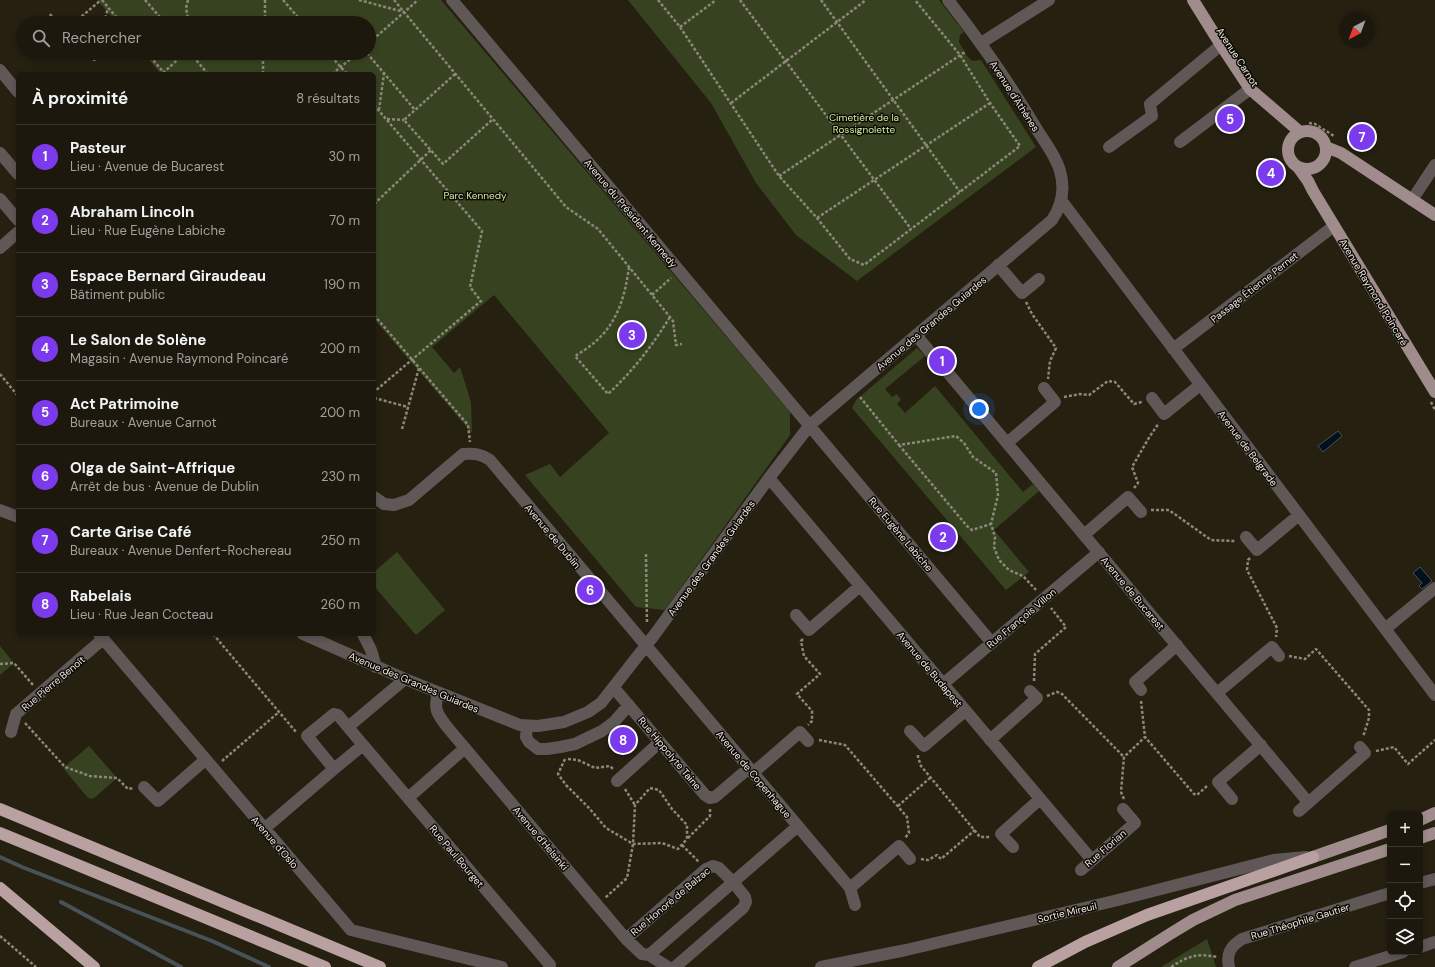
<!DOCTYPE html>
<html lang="fr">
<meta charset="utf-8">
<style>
body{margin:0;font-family:"DM Sans",sans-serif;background:#252116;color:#f1f3f6}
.controls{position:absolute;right:12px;bottom:12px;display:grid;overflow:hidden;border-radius:6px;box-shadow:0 2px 6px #0003}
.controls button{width:36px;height:36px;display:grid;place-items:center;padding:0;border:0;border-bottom:1px solid #3a372e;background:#1c180d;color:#f1f3f6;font:20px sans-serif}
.compass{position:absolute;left:1339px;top:12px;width:36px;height:36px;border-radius:50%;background:#1c180d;box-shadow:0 2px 6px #0003;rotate:221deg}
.you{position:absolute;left:979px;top:409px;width:14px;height:14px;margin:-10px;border:3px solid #fff;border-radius:50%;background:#1a73e8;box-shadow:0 0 0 6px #1a73e833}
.badge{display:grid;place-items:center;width:26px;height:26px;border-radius:50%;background:#7c3aed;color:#fff;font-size:13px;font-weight:700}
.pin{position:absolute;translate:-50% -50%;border:2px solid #fff;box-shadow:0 1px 4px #0006}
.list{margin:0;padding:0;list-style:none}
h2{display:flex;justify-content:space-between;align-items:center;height:52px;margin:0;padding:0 16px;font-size:17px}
h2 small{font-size:13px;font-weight:400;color:#a0a09d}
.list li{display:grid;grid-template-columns:26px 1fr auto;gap:12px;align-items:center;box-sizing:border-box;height:64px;padding:0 16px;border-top:1px solid #3a372e}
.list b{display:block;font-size:15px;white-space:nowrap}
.list p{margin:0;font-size:13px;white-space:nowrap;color:#a0a09d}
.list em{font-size:13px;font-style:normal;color:#a0a09d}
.icon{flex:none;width:22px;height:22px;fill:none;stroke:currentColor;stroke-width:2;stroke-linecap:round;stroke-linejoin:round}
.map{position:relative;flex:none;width:1435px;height:967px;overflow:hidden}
.search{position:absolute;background:#1c180d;box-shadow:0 2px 6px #0003;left:16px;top:16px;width:360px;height:44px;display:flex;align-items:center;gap:10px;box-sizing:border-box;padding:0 14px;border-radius:22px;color:#a0a09d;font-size:15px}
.panel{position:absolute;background:#1c180d;box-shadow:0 2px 6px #0003;left:16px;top:72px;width:360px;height:564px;border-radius:6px}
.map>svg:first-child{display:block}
</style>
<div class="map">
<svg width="1435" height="967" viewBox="0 0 1435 967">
<rect width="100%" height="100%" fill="#262011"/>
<!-- green -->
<path fill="#374320" d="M97 0H441L790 412V435L665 610 636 607 525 475 550 464 560 477 609 433 494 295 432 347 454 373 460 367 471 402 472 433 374 319V74H161L143 53H369V23H117Z
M628 0H939L964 32 960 35 959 42 967 56 972 61 981 60 1036 147 857 281 796 235 756 183 711 103Z
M917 348 925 356 885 389 892 397 897 394 901 400 897 404 905 413 935 386 1023 492 1033 484 1039 491 994 530 1029 572 1006 590 852 408 856 400Z
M397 552 445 610 416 635 374 586V572Z
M0 646 14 663 0 675Z
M89 746 117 778 93 799 88 798 63 768Z
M1207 939 1216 967H1161Z"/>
<!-- water -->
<path fill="#00101f" stroke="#485259" d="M1338 431 1342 436 1323 452 1318 446Z
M1420 567 1432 581 1422 589 1419 586 1422 583 1413 573Z"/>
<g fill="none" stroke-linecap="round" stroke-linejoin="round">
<!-- stream -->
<path stroke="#485259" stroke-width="4" d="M0 857 22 867 212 941 269 967
M61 902 181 967"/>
<!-- minor-tunnel -->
<path stroke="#443e30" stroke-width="12" stroke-dasharray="12 6" stroke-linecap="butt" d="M930 352 949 374"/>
<!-- path -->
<path stroke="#8c877a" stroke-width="2.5" stroke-dasharray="3 2" stroke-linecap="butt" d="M102 0 121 23
M145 0 165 23
M188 0 186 8 189 23
M283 0 303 23
M359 0 404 12
M394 0 566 207 598 229 670 317 673 321 676 345 682 344
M658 0 680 27 779 176 817 218 850 259 864 265 1020 146 990 103 960 55 915 0
M740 0 911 229
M821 0 960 192
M50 14 56 23
M74 23 101 0
M104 23 108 8
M265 23V0
M680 27 716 0
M369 43 418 0
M147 53 165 74
M190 53 208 74
M328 53 347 74
M367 53 415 110
M94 61 96 53
M163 73 185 53
M263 74V53
M332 74 358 53
M455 74 404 120 443 164 493 119
M731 103 866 0
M374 105 482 231 470 287 481 301 374 392
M379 110 384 73
M387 119 404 120
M17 123 18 122
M1309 123 1315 124 1334 136
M779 176 965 52
M374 204 431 150
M817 218 990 103
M629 267C625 296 618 322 595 342 589 347 582 352 575 356L608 394C633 371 652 346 670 317
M652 295 671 278
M1026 302 1032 314 1056 348 1050 361 1048 379
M374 315 468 425 470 442
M0 374 18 396
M860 397 899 445 956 436 964 443 973 457 996 473 998 495 991 524 995 537 994 547 999 560 1009 570 1023 576 1036 590
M1064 397 1080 394 1089 395 1108 381 1115 382 1134 404 1142 402
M374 398 408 407
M1431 402 1435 410
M402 429 419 368
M899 445 967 526 972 530 991 524
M1134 488 1138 483 1132 467 1150 436 1159 423
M1151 510H1169L1211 540 1233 541 1236 540
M646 554 647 624
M1250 558 1248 560 1247 570 1277 628 1276 637
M213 634 296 732
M803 639 801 641 804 656 820 674 797 694 812 711V721L808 725
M1289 656 1305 659 1316 649 1369 710V718L1363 737
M0 664 14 663 33 685
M1034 681 1035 654 1066 627 1051 608
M1047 696 1057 692 1061 693 1124 757
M1141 701 1145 737 1194 794 1197 795 1208 785
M25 723 65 767 90 776 117 778 128 789 134 788
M819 740 845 745 907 817 909 833 905 838
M1376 751 1394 747 1408 764 1435 740
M918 755V757L921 766 980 837H991
M565 759 558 774 566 785 589 808 606 828 633 844 662 843 678 849 687 839V825L672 809 659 790 650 788 635 805 633 844 627 878 605 898
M568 759 578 760 595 768 610 766 613 769
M222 761 279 712
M625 789 635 805
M1124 799 1121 792 1124 757 1145 737
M898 806 931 777
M688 838 710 816V808
M682 845 699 862
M921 859 928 860 937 855 941 859 975 830
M0 936 36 967
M1171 967C1188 956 1197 953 1217 957"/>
<!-- minor -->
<path stroke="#605757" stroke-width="12" d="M452 0 992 643
M981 43 1049 0
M0 70 18 92
M1180 142 1250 89
M1109 147 1152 116 1150 104 1221 45
M0 153 18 174
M0 199 18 220
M1061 200 1435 695
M1412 200 1435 165
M0 248 18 232
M998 265 1022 293 1039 279
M916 335 930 352
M1173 349 1334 226
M949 374 1308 802
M1152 398 1164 414 1200 385
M1007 443 1055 402 1044 388
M769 478 1092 860
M374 497 384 504 394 505 409 500 463 454C474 453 481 454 490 460L850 888 855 905
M0 510 18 517
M1084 535 1128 497 1141 512
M1246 537 1257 550 1299 515
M796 615 809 630 860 586
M1385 629 1435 588
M99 634 351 930 502 967
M303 634 405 679 520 725 538 726 564 722 588 712 601 703 655 634 769 478 810 425 1052 220C1062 205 1065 188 1060 171 1056 156 1044 141 1036 128 1010 84 980 41 948 0
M363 634 371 650 376 667
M943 684 1099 552
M614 688 705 795 710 798 715 797 749 768
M1141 690 1135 682 1177 645
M438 693C433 710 438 715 448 728L626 939 642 954 649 955 668 967
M1217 693 1272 647 1279 656
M527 726 526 737 529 742 538 749H547L560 747 575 744 602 731 614 722 629 705
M910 731 924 746 965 711
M11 732 16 714 103 639
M990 740 1037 698 1030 691
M363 745 550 965 549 967
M334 769 363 745 348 727
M753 773 800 732 808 741
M617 781 660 742
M144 787 158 801 205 760
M408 798 465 748
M1232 799 1218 782 1261 745
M1299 811 1365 753 1360 747
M264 829 334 769 307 736 334 714 338 715 348 727 405 679
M1013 847 1001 834 1040 799
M1081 870 1135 823 1123 809
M1420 883 1435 879
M850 888 899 846 910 859
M626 939 706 869 713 866 719 868 733 882 745 897 746 902 743 908 675 967
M1420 947 1435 942
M649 955 798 826
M821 967 906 950 1118 900 1274 860 1306 857
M1229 967C1226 953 1231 946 1242 939L1390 893
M1355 967 1403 952"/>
<!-- major -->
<path stroke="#a08c8d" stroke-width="12" d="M1193 0 1221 45 1250 89 1300 132
M1288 150a19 19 0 1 1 38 0a19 19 0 1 1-38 0Z
M1326 147 1341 153 1435 215
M1298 167 1308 181 1313 191 1435 392
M1420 820 1435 813
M1420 838 1435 833
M1313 857 1390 830
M1118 967 1170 934 1193 920 1235 900 1390 849"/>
<!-- highway -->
<path stroke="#b9a1a2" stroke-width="12" d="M0 809 380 967
M0 833 325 967
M0 888 94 967
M1038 967 1085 942 1147 915 1313 857"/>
</g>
<g text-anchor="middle" stroke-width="3" stroke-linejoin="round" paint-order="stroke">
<!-- street labels -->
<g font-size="10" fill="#efebe1" stroke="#0d0a05">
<text transform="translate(1238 57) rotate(57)" y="4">Avenue Carnot</text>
<text transform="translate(1015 96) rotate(57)" y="4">Avenue d'Athènes</text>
<text transform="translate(631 213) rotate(50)" y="4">Avenue du Président Kennedy</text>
<text transform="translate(1254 287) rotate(-38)" y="4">Passage Étienne Pernet</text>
<text transform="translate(1374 292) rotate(59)" y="4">Avenue Raymond Poincaré</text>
<text transform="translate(931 323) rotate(-40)" y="4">Avenue des Grandes Guiardes</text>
<text transform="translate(1248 448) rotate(53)" y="4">Avenue de Belgrade</text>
<text transform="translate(901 534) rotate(50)" y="4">Rue Eugène Labiche</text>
<text transform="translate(553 536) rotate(50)" y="4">Avenue de Dublin</text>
<text transform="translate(711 558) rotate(-54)" y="4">Avenue des Grandes Guiardes</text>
<text transform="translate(1133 593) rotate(50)" y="4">Avenue de Bucarest</text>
<text transform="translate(1021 618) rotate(-40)" y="4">Rue François Villon</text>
<text transform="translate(930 669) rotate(50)" y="4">Avenue de Budapest</text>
<text transform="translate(414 682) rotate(23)" y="4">Avenue des Grandes Guiardes</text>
<text transform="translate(53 683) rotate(-40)" y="4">Rue Pierre Benoît</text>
<text transform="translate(670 753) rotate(50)" y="4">Rue Hippolyte Taine</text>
<text transform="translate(754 774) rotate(50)" y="4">Avenue de Copenhague</text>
<text transform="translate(541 838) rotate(50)" y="4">Avenue d'Helsinki</text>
<text transform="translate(275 842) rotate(49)" y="4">Avenue d'Oslo</text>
<text transform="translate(1105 848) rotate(-41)" y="4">Rue Florian</text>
<text transform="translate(457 856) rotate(50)" y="4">Rue Paul Bourget</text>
<text transform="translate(670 901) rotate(-40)" y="4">Rue Honoré de Balzac</text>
<text transform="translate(1067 912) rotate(-13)" y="4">Sortie Mireuil</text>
<text transform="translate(1300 921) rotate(-17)" y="4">Rue Théophile Gautier</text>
</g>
<!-- park labels -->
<g font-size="10" fill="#d1eea1" stroke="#0d0a05">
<text x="864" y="121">Cimetière de la<tspan x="864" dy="12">Rossignolette</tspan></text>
<text x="475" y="199">Parc Kennedy</text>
</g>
</g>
</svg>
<div class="controls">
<button>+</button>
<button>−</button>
<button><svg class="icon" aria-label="locate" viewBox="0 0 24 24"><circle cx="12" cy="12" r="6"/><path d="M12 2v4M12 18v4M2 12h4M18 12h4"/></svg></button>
<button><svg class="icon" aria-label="layers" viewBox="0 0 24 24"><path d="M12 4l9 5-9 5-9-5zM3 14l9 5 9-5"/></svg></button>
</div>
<svg class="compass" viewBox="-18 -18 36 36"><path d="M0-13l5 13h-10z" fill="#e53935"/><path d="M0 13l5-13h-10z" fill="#a0a09d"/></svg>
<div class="you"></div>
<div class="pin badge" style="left:942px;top:361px">1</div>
<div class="pin badge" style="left:943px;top:537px">2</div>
<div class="pin badge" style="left:632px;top:335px">3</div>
<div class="pin badge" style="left:1271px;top:173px">4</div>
<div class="pin badge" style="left:1230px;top:119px">5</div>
<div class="pin badge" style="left:590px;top:590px">6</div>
<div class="pin badge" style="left:1362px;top:137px">7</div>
<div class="pin badge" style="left:623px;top:740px">8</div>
<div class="search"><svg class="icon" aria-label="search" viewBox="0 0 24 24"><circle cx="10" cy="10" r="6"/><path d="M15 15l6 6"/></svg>Rechercher</div>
<section class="panel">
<h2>À proximité<small>8 résultats</small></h2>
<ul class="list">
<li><span class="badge">1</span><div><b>Pasteur</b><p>Lieu · Avenue de Bucarest</p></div><em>30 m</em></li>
<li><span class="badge">2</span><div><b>Abraham Lincoln</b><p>Lieu · Rue Eugène Labiche</p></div><em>70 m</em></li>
<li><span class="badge">3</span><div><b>Espace Bernard Giraudeau</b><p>Bâtiment public</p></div><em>190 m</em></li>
<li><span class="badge">4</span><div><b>Le Salon de Solène</b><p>Magasin · Avenue Raymond Poincaré</p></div><em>200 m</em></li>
<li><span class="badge">5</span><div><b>Act Patrimoine</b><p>Bureaux · Avenue Carnot</p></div><em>200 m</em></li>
<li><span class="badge">6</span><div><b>Olga de Saint-Affrique</b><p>Arrêt de bus · Avenue de Dublin</p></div><em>230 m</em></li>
<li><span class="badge">7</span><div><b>Carte Grise Café</b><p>Bureaux · Avenue Denfert-Rochereau</p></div><em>250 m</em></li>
<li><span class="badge">8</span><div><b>Rabelais</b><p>Lieu · Rue Jean Cocteau</p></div><em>260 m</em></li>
</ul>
</section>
</div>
